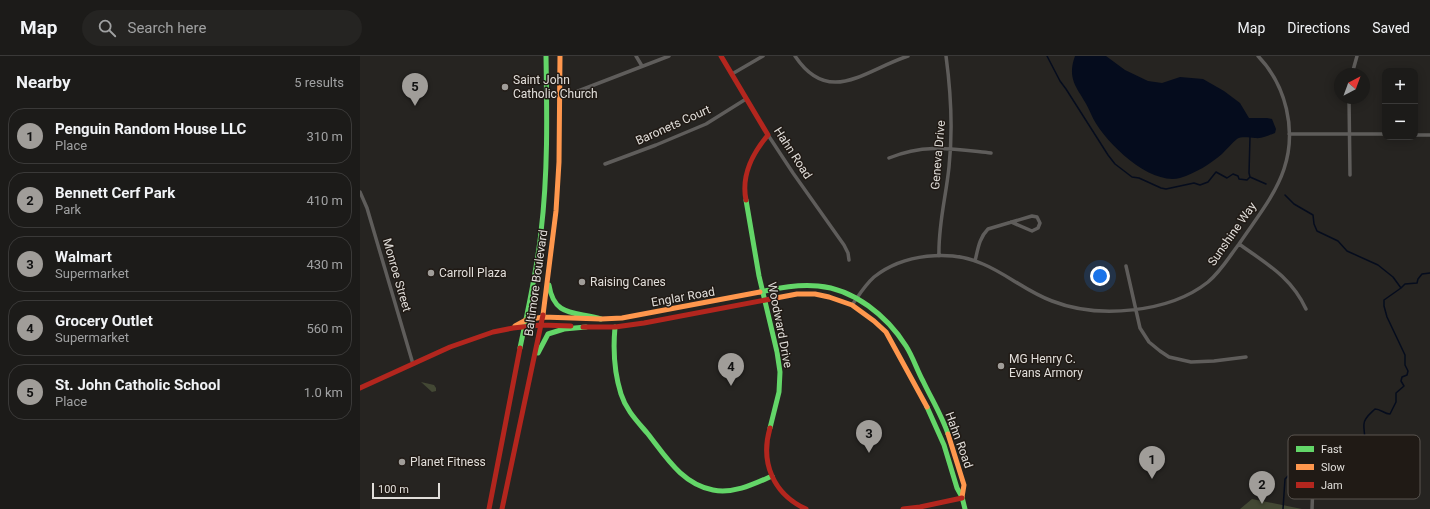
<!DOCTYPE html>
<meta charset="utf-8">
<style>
body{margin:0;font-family:Roboto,sans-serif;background:#252422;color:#f1f3f6}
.controls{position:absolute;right:12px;top:12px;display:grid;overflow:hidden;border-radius:8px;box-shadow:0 2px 10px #0003}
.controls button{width:36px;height:36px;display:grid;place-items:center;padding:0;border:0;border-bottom:1px solid #3a3938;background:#1c1b19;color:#f1f3f6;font:20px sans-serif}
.compass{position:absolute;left:974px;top:12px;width:36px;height:36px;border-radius:50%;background:#1c1b19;box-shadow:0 2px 10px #0003;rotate:41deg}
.scale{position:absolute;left:12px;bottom:10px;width:68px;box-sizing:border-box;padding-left:4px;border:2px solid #e1deda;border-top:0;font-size:11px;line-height:14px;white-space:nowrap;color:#e1deda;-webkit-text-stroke:3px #201a15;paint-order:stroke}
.you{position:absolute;left:740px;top:220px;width:14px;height:14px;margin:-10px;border:3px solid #fff;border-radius:50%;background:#1a73e8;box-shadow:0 0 0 6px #1a73e833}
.badge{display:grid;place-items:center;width:26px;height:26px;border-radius:50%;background:#a09d99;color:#111;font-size:13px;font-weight:700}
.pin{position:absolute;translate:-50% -33px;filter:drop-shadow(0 1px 2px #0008)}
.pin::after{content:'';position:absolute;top:21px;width:14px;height:12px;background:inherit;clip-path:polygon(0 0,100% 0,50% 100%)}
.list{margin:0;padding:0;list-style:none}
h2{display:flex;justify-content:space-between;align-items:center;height:52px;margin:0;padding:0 16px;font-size:17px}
h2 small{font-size:13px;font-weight:400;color:#a0a1a2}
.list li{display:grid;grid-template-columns:26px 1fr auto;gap:12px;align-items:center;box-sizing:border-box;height:56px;margin:0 8px 8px;padding:0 8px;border:1px solid #3a3938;border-radius:16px}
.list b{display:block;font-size:15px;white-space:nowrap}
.list p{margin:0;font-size:13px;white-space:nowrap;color:#a0a1a2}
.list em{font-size:13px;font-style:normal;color:#a0a1a2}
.icon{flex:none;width:22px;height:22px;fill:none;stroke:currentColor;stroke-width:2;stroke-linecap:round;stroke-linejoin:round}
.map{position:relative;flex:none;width:1070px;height:453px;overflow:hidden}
header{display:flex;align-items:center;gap:24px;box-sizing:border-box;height:56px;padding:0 20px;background:#1c1b19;border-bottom:1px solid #3a3938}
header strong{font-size:19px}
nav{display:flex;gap:22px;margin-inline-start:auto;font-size:14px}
.search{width:280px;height:36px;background:#252422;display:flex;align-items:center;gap:10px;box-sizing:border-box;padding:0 14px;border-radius:22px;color:#a0a1a2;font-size:15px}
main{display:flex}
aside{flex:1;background:#1c1b19}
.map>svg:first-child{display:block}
</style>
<header>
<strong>Map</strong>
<div class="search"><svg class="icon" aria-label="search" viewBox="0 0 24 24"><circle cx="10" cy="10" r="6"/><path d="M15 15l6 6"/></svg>Search here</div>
<nav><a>Map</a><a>Directions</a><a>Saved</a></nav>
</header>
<main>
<aside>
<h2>Nearby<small>5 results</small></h2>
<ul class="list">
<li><span class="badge">1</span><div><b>Penguin Random House LLC</b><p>Place</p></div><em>310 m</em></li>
<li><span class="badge">2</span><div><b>Bennett Cerf Park</b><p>Park</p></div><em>410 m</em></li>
<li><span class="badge">3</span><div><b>Walmart</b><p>Supermarket</p></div><em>430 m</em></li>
<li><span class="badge">4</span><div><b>Grocery Outlet</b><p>Supermarket</p></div><em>560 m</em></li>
<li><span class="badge">5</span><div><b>St. John Catholic School</b><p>Place</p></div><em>1.0 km</em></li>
</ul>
</aside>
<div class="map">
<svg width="1070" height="453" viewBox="0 0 1070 453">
<rect width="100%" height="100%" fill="#262421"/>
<!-- green -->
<path fill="#434834" d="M61 326 74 329 76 332V335L72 336Z
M892 443 942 453H880Z"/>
<!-- water -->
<path fill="#050c1d" d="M715 0H746L765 14 788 25 802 27 820 21 843 23 864 35 880 47 889 62H907L912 63 916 73 915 77C909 79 902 83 895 82 890 82 882 80 877 83 872 87 867 93 862 98 850 108 836 117 820 122 789 130 742 84 731 58 722 35 705 27 715 0Z"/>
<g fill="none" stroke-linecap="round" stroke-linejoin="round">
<!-- stream -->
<path stroke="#050c1d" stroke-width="1.5" d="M687 0 700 25 706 33 748 99 755 108 772 121 779 122 801 132 806 133 834 127 840 129 848 126 856 116 867 122 873 118 878 120 879 123 887 124 890 121 906 128
M890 121 889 117 890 81
M1041 232 1045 228 1057 227 1058 223 1062 218 1070 217
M923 453 925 423 932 416 935 409 939 404 947 403 960 389 966 396 967 401 969 404 975 401 978 397C984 394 995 393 1000 390 1008 385 1003 375 1004 368 1004 362 1011 357 1015 353 1021 353 1024 358 1030 358L1036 346V337L1044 330 1041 325 1042 321 1047 319 1048 315 1045 309V299L1027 261 1024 250V244L1041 232 1033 221 1018 209 987 195 978 185 957 175 954 168 953 159 934 148 925 139"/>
<!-- street -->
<path stroke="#5f5d5b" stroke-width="3.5" d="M276 0 282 10
M435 0C469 51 505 14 548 0
M372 18 403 0
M992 18 997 0
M200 42 309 0
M989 42 990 119
M929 78H1025
M408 79 433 117 484 189 488 197 489 204
M1055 79H1070
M529 102C565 87 594 93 631 97
M245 108 296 89 346 68 386 43
M0 136 7 152 53 308
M879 188C907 208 931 221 946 253
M579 200C578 169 586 141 589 111 593 74 591 37 586 0
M615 205C618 193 619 182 628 173L672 160 677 161 680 167 678 172 672 175 651 166
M766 210 780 272 789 286 800 295 809 301 831 306 854 305 886 301
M492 249C499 239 505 229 514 221 543 198 590 193 623 208 647 218 667 236 692 245 738 263 809 257 848 226 861 215 869 201 879 188 895 164 915 140 924 113 937 74 926 29 898 0
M952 453 953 428"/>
<!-- fast -->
<path stroke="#63d668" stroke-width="5" d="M386 144 399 220 417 296 420 316 419 336 410 372
M189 229C194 262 216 255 241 263
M400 236C419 232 438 228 458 230 494 233 527 260 546 290 553 301 557 314 563 325 571 342 582 360 588 378
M255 271C253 293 254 316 261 338 266 354 277 365 288 378 306 401 322 428 353 434 374 438 394 428 412 420
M160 292C168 253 177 215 181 176 188 117 187 59 186 0
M178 297 188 278 204 273 226 271
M567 351 584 389 597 432 602 441 605 453"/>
<!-- slow -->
<path stroke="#ff974d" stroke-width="5" d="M416 242 437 238H455L469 241 492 249 514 265 526 276 567 351
M183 259 196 155 199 106 200 0
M155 270 166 264 183 261 241 263 262 262 400 236
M588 378 604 429 602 441"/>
<!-- jam -->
<path stroke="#b3261e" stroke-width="5" d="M361 0 408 79C392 98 381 119 386 144
M223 271H255L284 267 416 242
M0 332 90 291 133 276 153 272 181 269 211 270
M410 372C400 406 413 438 446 453
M129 453 160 292
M142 453 183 259
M543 453 560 451 602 442"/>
</g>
<!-- markers -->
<g fill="#a09d99" stroke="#201a15" stroke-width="1.5">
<circle cx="145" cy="31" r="4"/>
<circle cx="71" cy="217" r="4"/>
<circle cx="222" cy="226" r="4"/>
<circle cx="641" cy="310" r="4"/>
<circle cx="42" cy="406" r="4"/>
</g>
<g text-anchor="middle" stroke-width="3" stroke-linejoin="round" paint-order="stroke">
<!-- poi labels -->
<g font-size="12" fill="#e1deda" stroke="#201a15" text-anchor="start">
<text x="153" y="28">Saint John<tspan x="153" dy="14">Catholic Church</tspan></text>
<text x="79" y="221">Carroll Plaza</text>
<text x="230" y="230">Raising Canes</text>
<text x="649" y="307">MG Henry C.<tspan x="649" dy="14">Evans Armory</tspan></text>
<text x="50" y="410">Planet Fitness</text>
</g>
<!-- street labels -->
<g font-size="12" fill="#e1deda" stroke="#201a15">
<text transform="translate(313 69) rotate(-24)" y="4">Baronets Court</text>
<text transform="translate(433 97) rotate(57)" y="4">Hahn Road</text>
<text transform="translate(578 99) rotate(-85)" y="4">Geneva Drive</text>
<text transform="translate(872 178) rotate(-55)" y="4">Sunshine Way</text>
<text transform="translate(37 219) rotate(74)" y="4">Monroe Street</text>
<text transform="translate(176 227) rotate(-82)" y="4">Baltimore Boulevard</text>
<text transform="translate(323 241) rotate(-10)" y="4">Englar Road</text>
<text transform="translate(420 269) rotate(79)" y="4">Woodward Drive</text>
<text transform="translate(599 384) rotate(70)" y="4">Hahn Road</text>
</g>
</g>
<!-- legend -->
<rect x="928" y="379" width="132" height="64" rx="6" fill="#201a15" stroke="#5a5550" stroke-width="1"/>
<rect x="936" y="390" width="18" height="6" fill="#63d668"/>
<rect x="936" y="408" width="18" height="6" fill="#ff974d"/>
<rect x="936" y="426" width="18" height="6" fill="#b3261e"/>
<g font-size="11" fill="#e1deda">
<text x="961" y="397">Fast</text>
<text x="961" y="415">Slow</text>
<text x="961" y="433">Jam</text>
</g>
</svg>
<div class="controls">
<button>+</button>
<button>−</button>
</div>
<svg class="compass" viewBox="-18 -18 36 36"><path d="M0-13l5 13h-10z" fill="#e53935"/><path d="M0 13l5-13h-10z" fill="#a0a1a2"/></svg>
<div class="scale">100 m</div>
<div class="you"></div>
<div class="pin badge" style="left:792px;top:423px">1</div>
<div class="pin badge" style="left:902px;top:448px">2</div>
<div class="pin badge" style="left:509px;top:397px">3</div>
<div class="pin badge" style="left:371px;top:330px">4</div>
<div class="pin badge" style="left:55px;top:50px">5</div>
</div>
</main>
